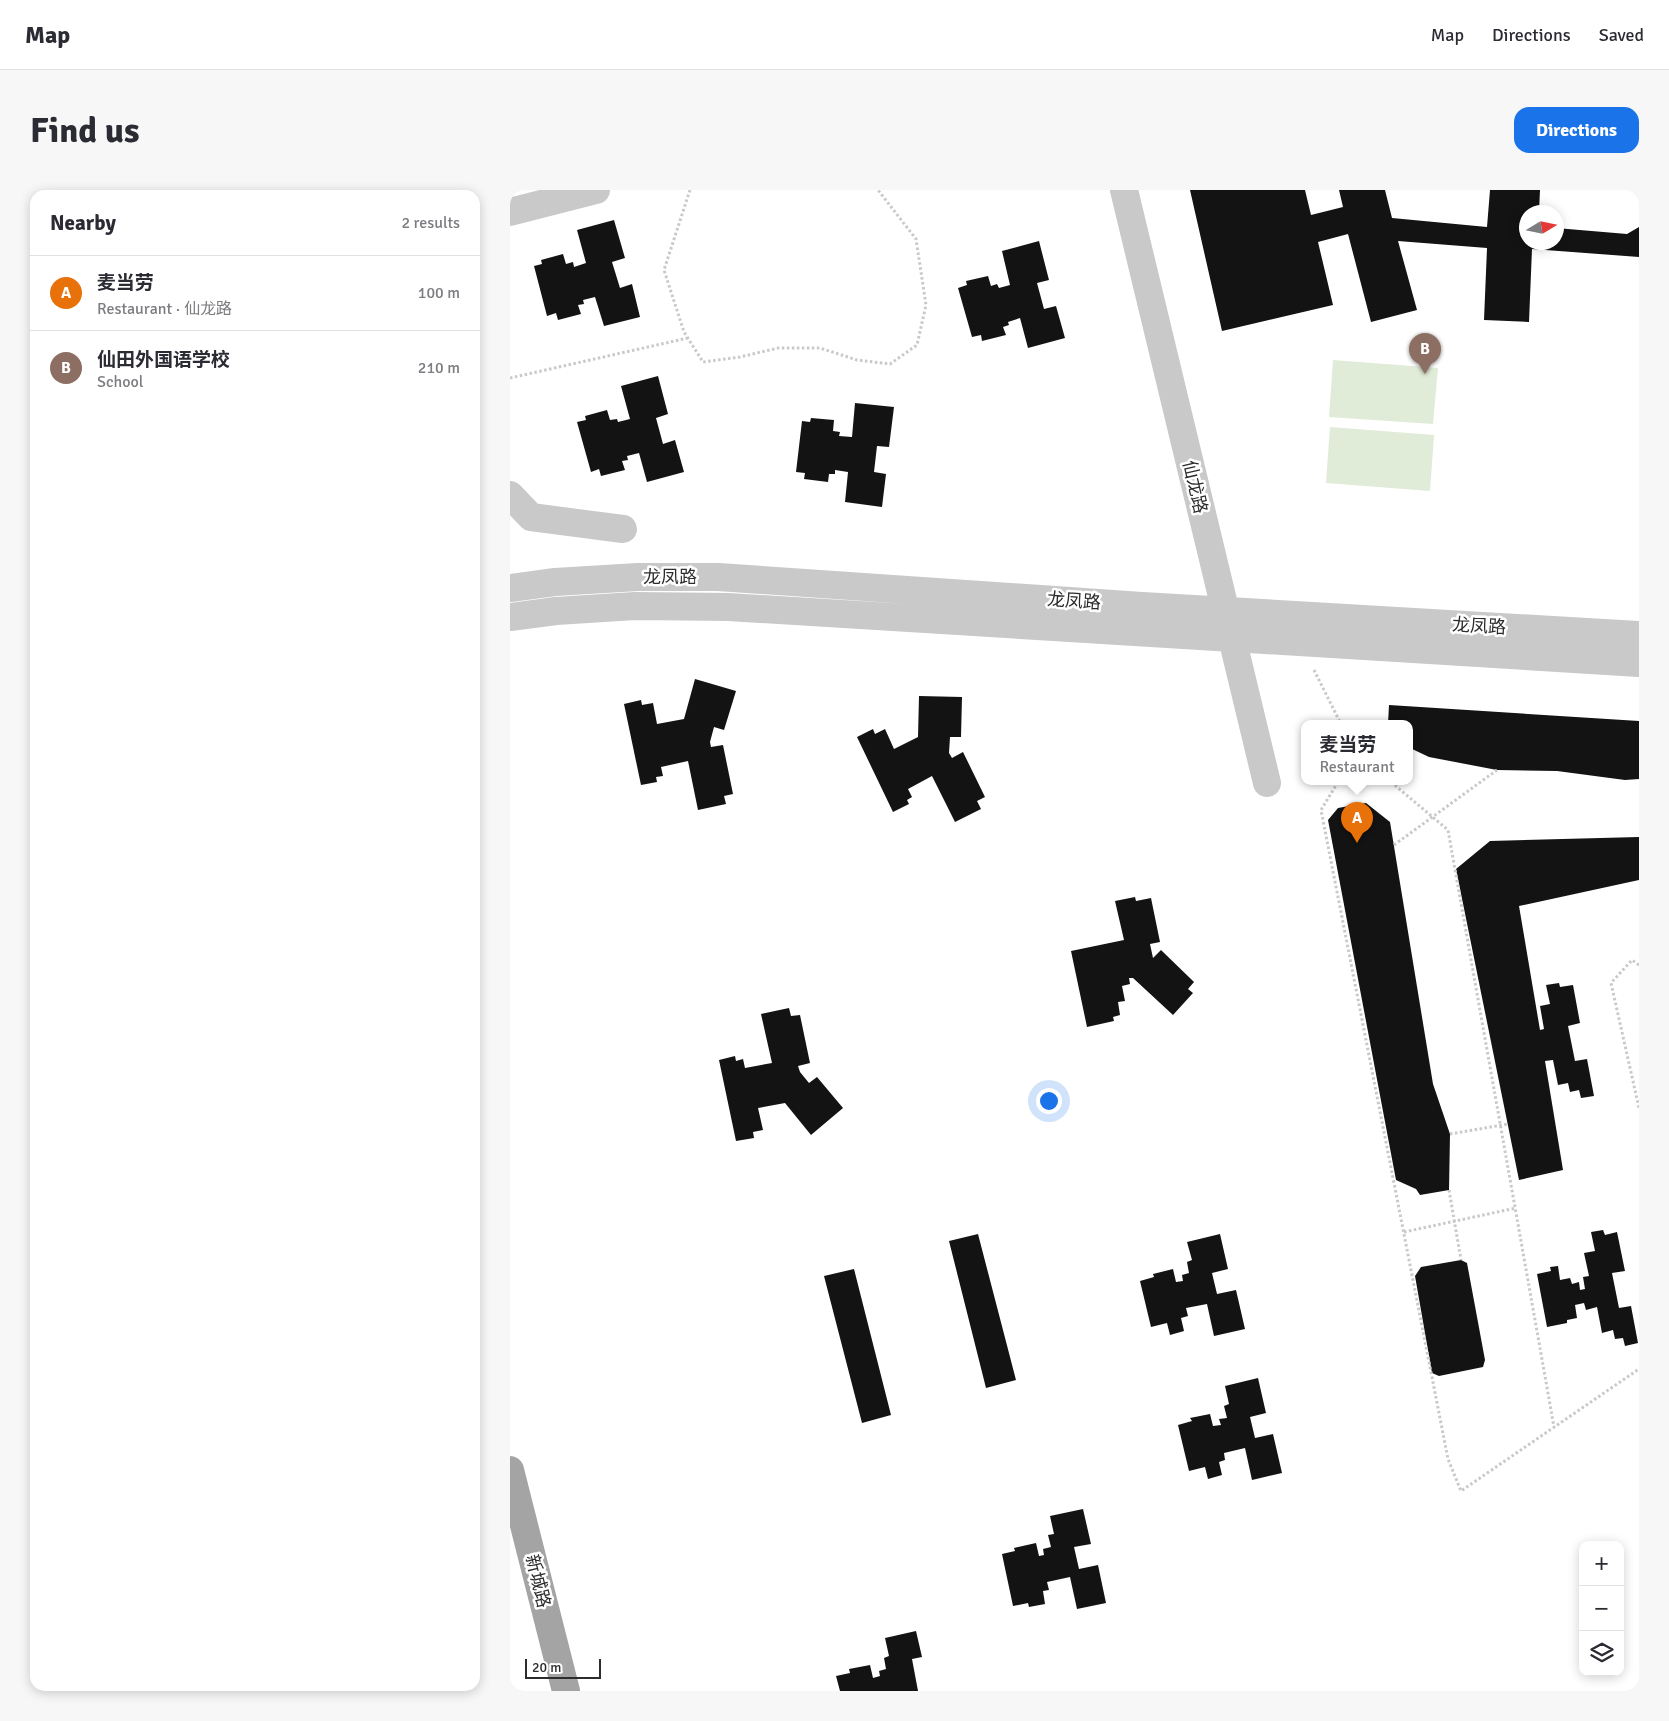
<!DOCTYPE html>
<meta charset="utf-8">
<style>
body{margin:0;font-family:Signika,"Noto Sans SC",sans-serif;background:#f7f7f7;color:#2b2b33}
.controls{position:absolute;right:15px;bottom:15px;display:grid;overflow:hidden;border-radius:10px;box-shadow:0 2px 12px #0003}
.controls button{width:45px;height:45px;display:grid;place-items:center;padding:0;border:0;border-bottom:1px solid #e1e1e2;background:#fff;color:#2b2b33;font:25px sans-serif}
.compass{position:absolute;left:1009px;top:15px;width:45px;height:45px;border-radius:50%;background:#fff;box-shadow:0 2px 12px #0003;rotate:80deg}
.scale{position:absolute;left:15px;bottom:12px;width:76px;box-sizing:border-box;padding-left:5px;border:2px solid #2c2c2c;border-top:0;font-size:14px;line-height:18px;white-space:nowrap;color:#2c2c2c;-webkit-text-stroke:4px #fff;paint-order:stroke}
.you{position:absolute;left:538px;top:910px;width:18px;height:18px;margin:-12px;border:4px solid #fff;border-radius:50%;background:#1a73e8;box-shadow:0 0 0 8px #1a73e833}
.badge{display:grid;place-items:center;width:32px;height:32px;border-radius:50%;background:#1a73e8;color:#fff;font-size:16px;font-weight:700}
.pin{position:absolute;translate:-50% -41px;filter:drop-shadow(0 1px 2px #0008)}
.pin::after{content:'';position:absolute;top:26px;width:18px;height:15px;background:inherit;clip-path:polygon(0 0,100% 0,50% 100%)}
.popup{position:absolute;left:791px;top:530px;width:112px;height:65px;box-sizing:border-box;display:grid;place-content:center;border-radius:10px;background:#fff;filter:drop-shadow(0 1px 4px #0005);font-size:16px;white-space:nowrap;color:#7c7c81}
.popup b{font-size:19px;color:#2b2b33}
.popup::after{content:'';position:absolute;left:50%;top:100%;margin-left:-10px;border:10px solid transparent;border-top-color:#fff}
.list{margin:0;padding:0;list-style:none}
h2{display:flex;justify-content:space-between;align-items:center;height:65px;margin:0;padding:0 20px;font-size:21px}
h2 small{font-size:16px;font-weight:400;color:#7c7c81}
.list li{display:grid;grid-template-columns:32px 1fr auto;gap:15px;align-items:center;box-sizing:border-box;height:75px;padding:0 20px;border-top:1px solid #e1e1e2}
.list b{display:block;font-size:19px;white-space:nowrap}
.list p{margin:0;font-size:16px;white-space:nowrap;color:#7c7c81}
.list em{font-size:16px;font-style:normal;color:#7c7c81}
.icon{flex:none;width:28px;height:28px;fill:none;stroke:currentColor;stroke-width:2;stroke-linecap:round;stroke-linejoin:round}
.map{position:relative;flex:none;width:1129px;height:1501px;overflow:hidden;border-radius:15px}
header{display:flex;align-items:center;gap:30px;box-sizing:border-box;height:70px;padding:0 25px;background:#fff;border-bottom:1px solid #e1e1e2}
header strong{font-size:24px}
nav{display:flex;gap:28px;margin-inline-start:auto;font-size:18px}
.intro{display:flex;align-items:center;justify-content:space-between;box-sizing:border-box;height:120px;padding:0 30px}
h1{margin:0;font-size:35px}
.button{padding:12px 22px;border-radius:15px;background:#1a73e8;color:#fff;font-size:18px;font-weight:700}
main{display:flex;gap:30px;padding:0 30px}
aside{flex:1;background:#fff;border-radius:15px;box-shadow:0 2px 12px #0003}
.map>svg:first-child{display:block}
</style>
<header>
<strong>Map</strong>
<nav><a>Map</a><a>Directions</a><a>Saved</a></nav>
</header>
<div class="intro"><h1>Find us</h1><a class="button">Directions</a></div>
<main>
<aside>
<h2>Nearby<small>2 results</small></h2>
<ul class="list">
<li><span class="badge" style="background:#e8710a">A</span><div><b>麦当劳</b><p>Restaurant · 仙龙路</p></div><em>100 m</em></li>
<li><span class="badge" style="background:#8d6e63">B</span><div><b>仙田外国语学校</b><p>School</p></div><em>210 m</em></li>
</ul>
</aside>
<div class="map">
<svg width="1129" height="1501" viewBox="0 0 1129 1501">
<rect width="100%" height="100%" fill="#fff"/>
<!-- green -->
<path fill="#e0ebd8" d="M823 170 928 178 923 234 819 227Z
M820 237 924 245 920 301 816 293Z"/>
<!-- building -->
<path fill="#131313" d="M680 0H795L801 25 833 17 829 0H875L882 28 977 37 980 0H1030L1029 22H1016V52H1046V38L1117 44 1129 37V67L1022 59 1019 132 974 130 977 58 888 51 907 120 861 132 838 44 808 52 823 115 712 141Z
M104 30 115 68 102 72 110 98 122 94 130 127 94 136 85 107 73 110 74 114 68 115 71 124 48 130 46 123 37 126 24 76 32 74 31 70 53 64 56 74 63 72 64 77 76 73 67 40Z
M529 51 539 90 527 93 534 119 546 116 555 148 518 158 510 128 498 132 499 135 493 137 496 145 472 151 471 145 462 147 448 98 457 95 456 91 478 86 481 96 487 94 489 98 500 95 492 61Z
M148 186 158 224 146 228 153 254 165 250 174 282 137 292 129 263 117 266 118 270 112 271 115 280 91 286 89 279 81 282 67 232 76 230 75 226 97 220 100 230 107 229 108 232 120 229 111 196Z
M345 213 384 217 379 257 367 256 364 282 376 284 372 317 335 312 338 282 325 280V284H319L318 292 294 289 295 283 286 282 292 231 300 232 301 228 324 230 323 241 330 242 329 246 342 247Z
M185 489 226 501 214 540 204 537 200 552 201 557 213 555 223 604 214 606 216 614 188 620 178 571 151 577 153 586 146 587 147 592 131 595 114 514 131 510 132 515 143 513 147 534 174 529Z
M409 506 452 507 451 547H440L439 563 442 568 453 562 475 607 467 611 471 619 445 632 422 586 398 599 402 607 397 610 399 614 383 622 347 547 363 539 365 544 375 539 384 559 408 547Z
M879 515 1129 531V589L1115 590 1047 581 987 580 919 567 900 558V534H878Z
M856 613 880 632 923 894 940 944 939 1000 910 1005 906 999 886 990 818 630 828 618Z
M1129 647V690L1009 716 1030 840 1034 839 1030 816 1040 814 1036 795 1049 793 1050 797 1063 795 1070 833 1058 836 1065 871 1077 869 1084 906 1071 908 1069 900 1060 902 1058 893 1048 895 1043 870 1035 871 1053 980 1009 990 946 679 980 651Z
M625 707 626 711 641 708 650 752 640 754 643 768 651 760 684 792 678 799 683 803 663 825 623 788H619L620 794 612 796 615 811 608 812 610 825 603 827 604 831 577 837 561 761 614 750 605 711Z
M279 818 281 826 290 825 300 873 288 876 290 882 299 893 307 887 333 918 301 945 275 913 248 918 253 940 243 942 244 948 226 951 209 870 225 866 226 871 233 869 235 878 262 873 251 824Z
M1093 1040 1095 1045 1107 1042 1115 1081 1102 1083 1109 1118 1121 1116 1128 1153 1115 1156 1113 1148 1105 1149 1103 1140 1092 1143 1087 1117 1076 1120 1074 1113 1065 1115 1067 1128 1057 1130V1133L1037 1137 1027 1084 1041 1081 1040 1077 1048 1076 1050 1090 1060 1088 1062 1094 1069 1092 1070 1100 1075 1099 1073 1087 1079 1086 1074 1063 1085 1061 1081 1042Z
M468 1044 506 1190 476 1198 439 1051Z
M710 1044 718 1079 702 1083 707 1104 726 1100 735 1139 704 1146 697 1114 676 1118 678 1126 671 1128 674 1141 660 1145 657 1133 641 1137 630 1091 644 1087 643 1084 663 1079 666 1092 673 1091 672 1085 679 1083 677 1072 682 1070 677 1052Z
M951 1070 957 1073 975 1170 973 1177 929 1186 922 1183 905 1086 911 1077Z
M344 1079 381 1225 352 1233 314 1086Z
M748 1188 756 1223 740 1227 745 1248 763 1244 772 1283 742 1290 735 1258 714 1263 715 1270 709 1272 712 1285 698 1289 695 1277 679 1281 668 1235 682 1231 680 1228 700 1224 703 1236 711 1235 709 1229 717 1228 714 1216 719 1214 715 1196Z
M573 1319 581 1354 564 1357 569 1379 588 1375 596 1413 567 1419 560 1387 537 1392 539 1400 533 1401 535 1414 519 1417 518 1413 503 1416 492 1364 505 1361 504 1358 526 1353 529 1366 534 1365 533 1359 541 1357 538 1345 544 1344 540 1326Z
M406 1441 412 1467 402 1469 408 1501H330L326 1486 340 1483 339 1479 360 1475 363 1488 370 1486 369 1481 376 1479 374 1468 379 1466 375 1448Z"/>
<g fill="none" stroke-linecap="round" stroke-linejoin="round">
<!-- path -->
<path stroke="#c9c9c9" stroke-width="3" stroke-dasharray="2.5 2.5" stroke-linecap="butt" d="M180 0 154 80 174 142 193 172 230 167 268 158H310L347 170 380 174 407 155 416 115 406 49 368 0
M0 188 178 148
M804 480 831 534
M828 592 811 620 938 1269 951 1301 1129 1179
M881 592 938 640 1044 1237
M1129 775 1122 770 1101 793 1129 918
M894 1042 1006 1018"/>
<!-- minor -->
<path stroke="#c9c9c9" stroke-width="28" d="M614 0 757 593
M0 22 86 0
M0 305 21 327 113 339
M0 398 45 392 128 387H208L632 416 1129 445
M0 427 46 421 125 416 218 417 1129 473"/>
<!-- major -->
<path stroke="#a4a4a4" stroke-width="28" d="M0 1280 56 1501"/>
<!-- path-bridge -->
<path stroke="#c9c9c9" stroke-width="3" stroke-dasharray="2.5 2.5" stroke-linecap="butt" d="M884 655 987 580
M940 944 998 934
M939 1000 951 1070"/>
</g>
<g text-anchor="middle" stroke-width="5" stroke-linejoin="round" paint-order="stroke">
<!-- street labels -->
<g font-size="18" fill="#2c2c2c" stroke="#fff">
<text transform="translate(685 297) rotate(77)" y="6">仙龙路</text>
<text x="160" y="393">龙凤路</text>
<text transform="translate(564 411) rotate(4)" y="6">龙凤路</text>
<text transform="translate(969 436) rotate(3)" y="6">龙凤路</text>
<text transform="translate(28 1391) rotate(76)" y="6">新城路</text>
</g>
</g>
</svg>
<div class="controls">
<button>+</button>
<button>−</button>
<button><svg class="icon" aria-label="layers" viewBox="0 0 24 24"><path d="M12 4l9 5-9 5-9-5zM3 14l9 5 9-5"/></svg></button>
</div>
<svg class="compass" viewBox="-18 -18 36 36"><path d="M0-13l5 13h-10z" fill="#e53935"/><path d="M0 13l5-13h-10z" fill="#7c7c81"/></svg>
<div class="scale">20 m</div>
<div class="you"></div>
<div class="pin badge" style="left:847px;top:653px;background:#e8710a">A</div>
<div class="popup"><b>麦当劳</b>Restaurant</div>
<div class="pin badge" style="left:915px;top:184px;background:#8d6e63">B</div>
</div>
</main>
